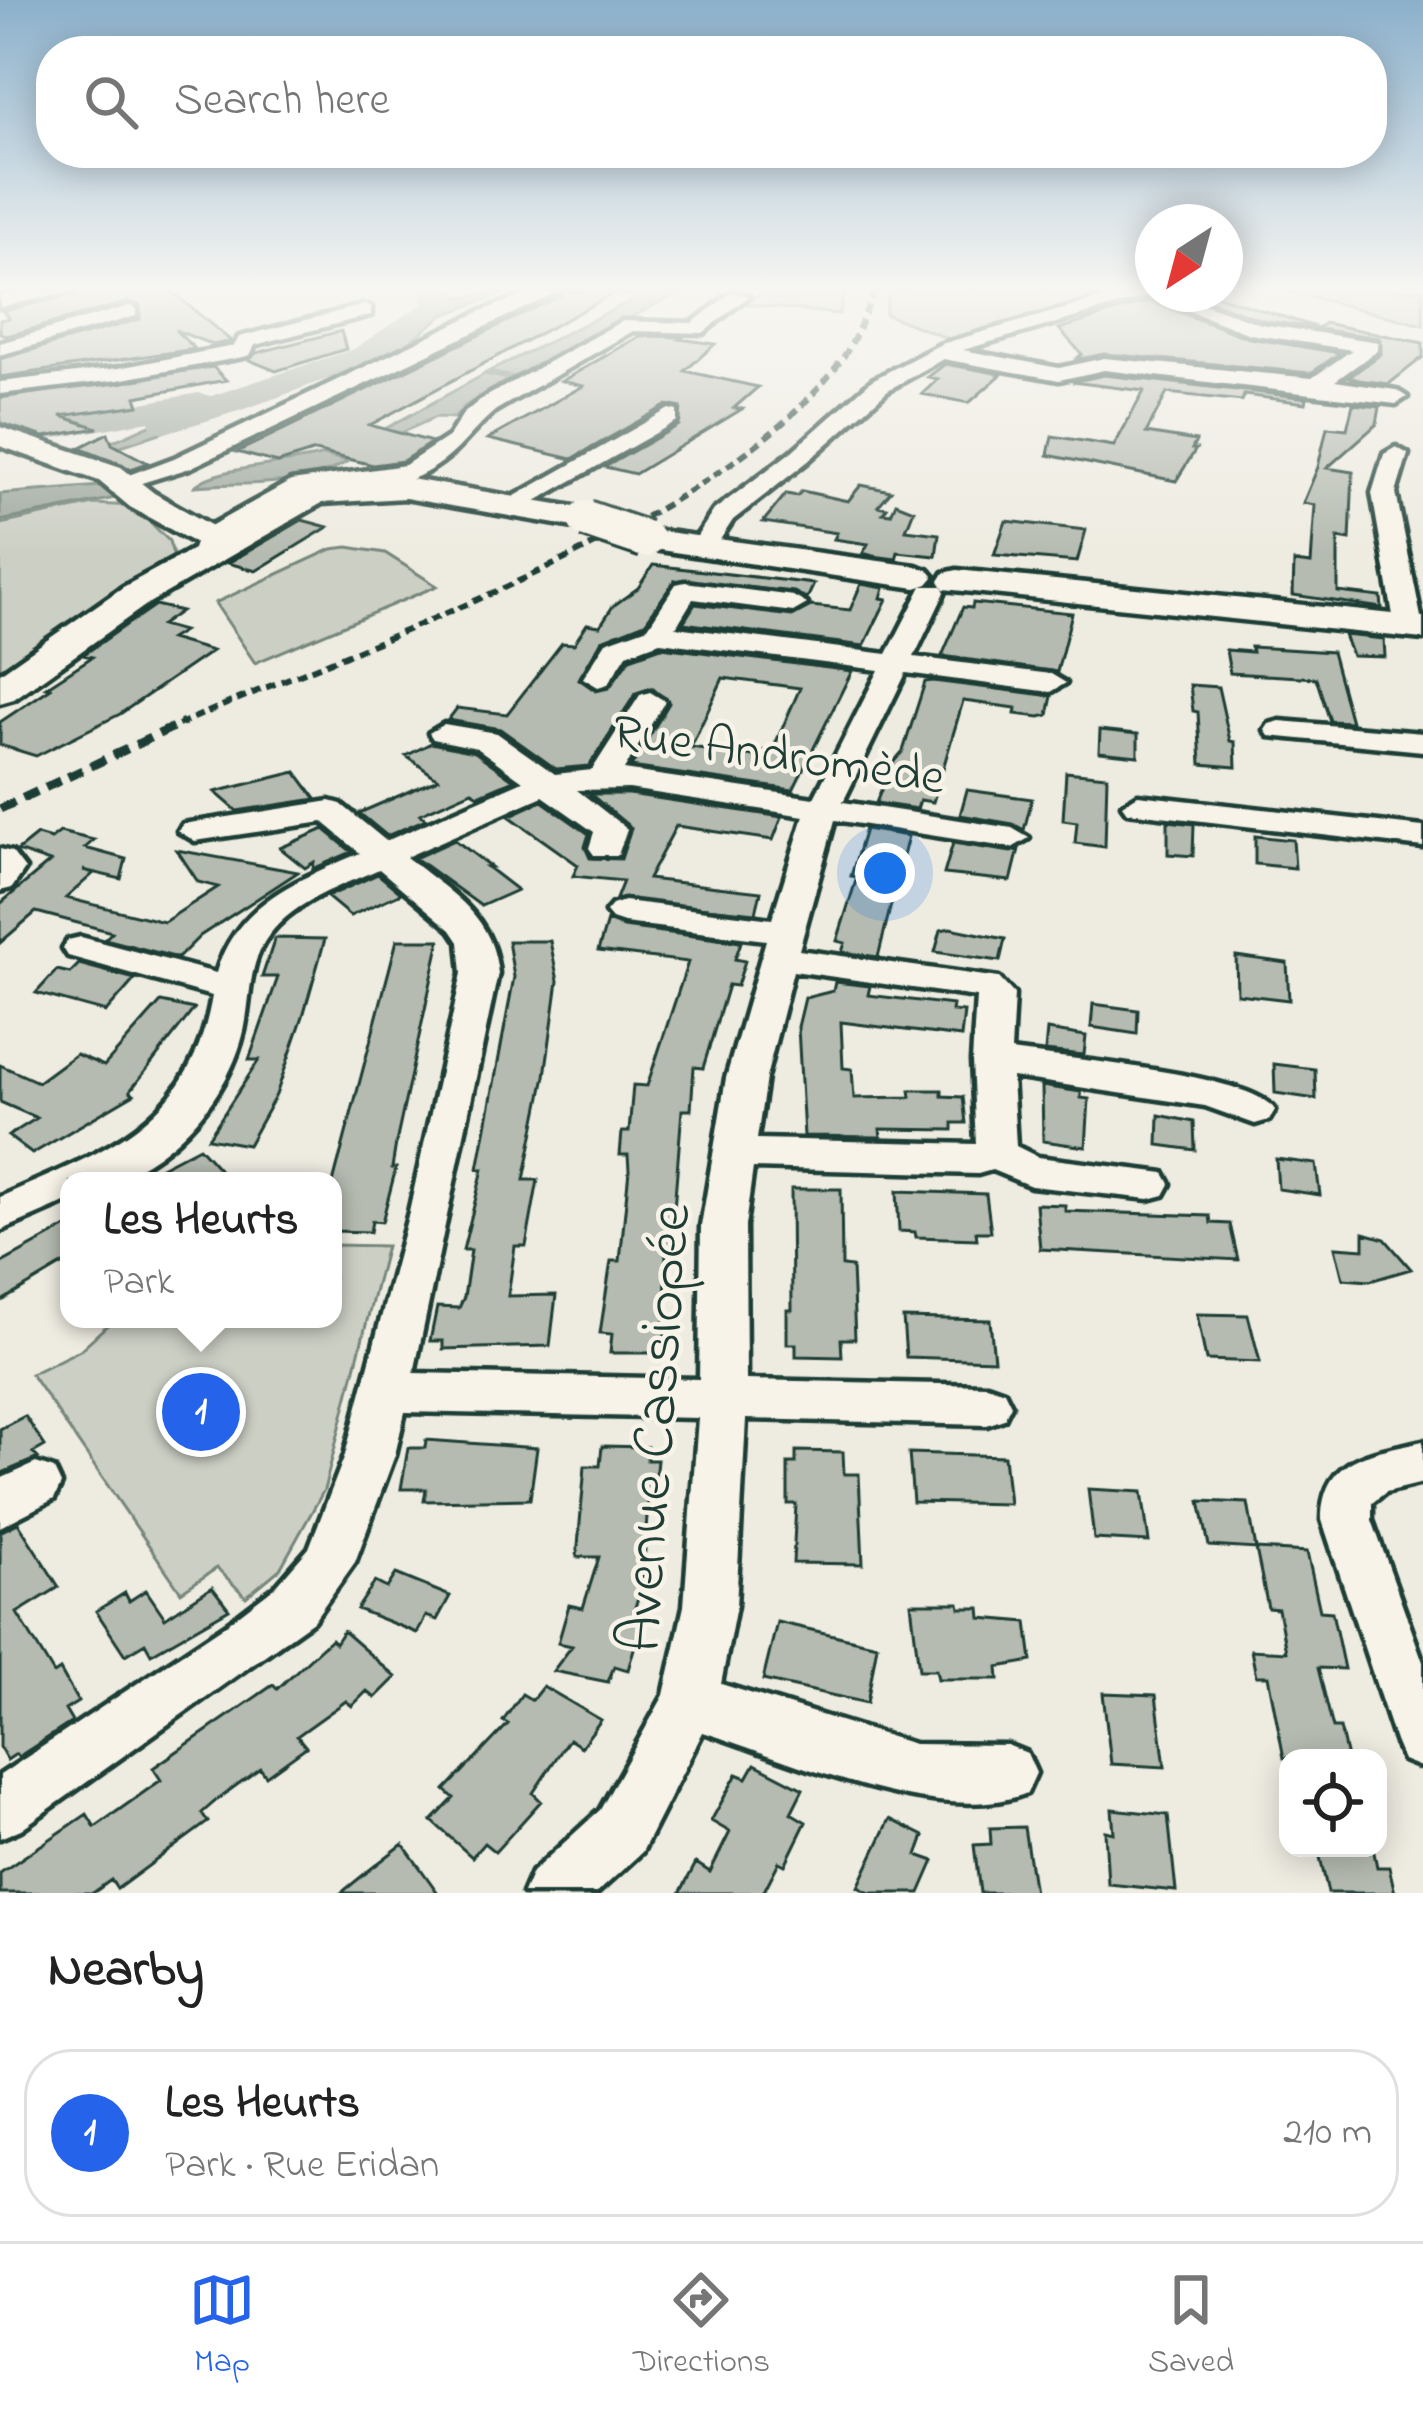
<!DOCTYPE html>
<meta charset="utf-8">
<style>
body{margin:0;font-family:"Indie Flower",sans-serif;background:#f6f6f6;color:#222}
.controls{position:absolute;right:36px;bottom:36px;display:grid;overflow:hidden;border-radius:24px;box-shadow:0 6px 30px #0003}
.controls button{width:108px;height:108px;display:grid;place-items:center;padding:0;border:0;border-bottom:3px solid #e0e0e0;background:#fff;color:#222;font:60px sans-serif}
.compass{position:absolute;left:1135px;top:204px;width:108px;height:108px;border-radius:50%;background:#fff;box-shadow:0 6px 30px #0003;rotate:216deg}
.you{position:absolute;left:885px;top:873px;width:42px;height:42px;margin:-30px;border:9px solid #fff;border-radius:50%;background:#1a73e8;box-shadow:0 0 0 18px #1a73e833}
.badge{display:grid;place-items:center;width:78px;height:78px;border-radius:50%;background:#2563eb;color:#fff;font-size:39px;font-weight:700}
.pin{position:absolute;translate:-50% -50%;border:6px solid #fff;box-shadow:0 3px 12px #0006}
.popup{position:absolute;left:60px;top:1172px;width:282px;height:156px;box-sizing:border-box;display:grid;place-content:center;border-radius:24px;background:#fff;filter:drop-shadow(0 3px 9px #0005);font-size:39px;white-space:nowrap;color:#767676}
.popup b{font-size:45px;color:#222}
.popup::after{content:'';position:absolute;left:50%;top:100%;margin-left:-24px;border:24px solid transparent;border-top-color:#fff}
.list{margin:0;padding:0;list-style:none}
h2{display:flex;justify-content:space-between;align-items:center;height:156px;margin:0;padding:0 48px;font-size:51px}
h2 small{font-size:39px;font-weight:400;color:#767676}
.list li{display:grid;grid-template-columns:78px 1fr auto;gap:36px;align-items:center;box-sizing:border-box;height:168px;margin:0 24px 24px;padding:0 24px;border:3px solid #e0e0e0;border-radius:48px}
.list b{display:block;font-size:45px;white-space:nowrap}
.list p{margin:0;font-size:39px;white-space:nowrap;color:#767676}
.list em{font-size:39px;font-style:normal;color:#767676}
.icon{flex:none;width:66px;height:66px;fill:none;stroke:currentColor;stroke-width:2;stroke-linecap:round;stroke-linejoin:round}
.map{position:relative;flex:none;width:1423px;height:1893px;overflow:hidden}
.search{position:absolute;background:#fff;box-shadow:0 6px 30px #0003;left:36px;right:36px;top:36px;height:132px;display:flex;align-items:center;gap:30px;box-sizing:border-box;padding:0 42px;border-radius:48px;color:#767676;font-size:45px}
.sheet{height:348px;background:#fff}
nav{display:flex;justify-content:space-around;align-items:center;box-sizing:border-box;height:168px;border-top:3px solid #e0e0e0;background:#fff;font-size:33px;color:#767676}
nav a{display:grid;justify-items:center;gap:6px}
nav .on{color:#2563eb}
.map>svg:first-child{display:block}
</style>
<div class="map">
<svg width="1423" height="1893" viewBox="0 0 1423 1893">
<rect width="100%" height="100%" fill="#eeece1"/>
<filter id="ink" filterUnits="userSpaceOnUse"><feTurbulence type="fractalNoise" baseFrequency=".00833" numOctaves="2"/><feDisplacementMap in="SourceGraphic" scale="24" xChannelSelector="R" yChannelSelector="G"/><feConvolveMatrix kernelMatrix="1 2 1 2 8 2 1 2 1" color-interpolation-filters="sRGB"/></filter>
<g filter="url(#ink)">
<!-- green -->
<path fill="#cccfc4" stroke="#76867c" stroke-width="3" d="M764 290H845L839 314 746 304Z
M889 290H1140L954 341 885 314Z
M1283 290H1423V325Z
M94 504 134 506 169 541 174 557 94 606 0 678V524Z
M348 547 385 553 437 586 255 663 215 603 332 549Z
M333 1245 386 1246 324 1490 280 1569 246 1597 217 1568 181 1592 31 1374 80 1350 114 1319H333Z"/>
<!-- water -->
<path fill="#9fa99f" stroke="#6c7e74" stroke-width="3" d="M434 290H454L457 296 464 297 513 290 443 315 405 345 364 365 112 449 71 451 118 439 184 410 350 361 378 347 432 310 438 301Z
M609 290 641 296 646 290H685L513 377 488 372 636 298Z
M485 374 509 379 465 406 454 418 436 417 392 437 385 429Z
M323 455 348 461C306 489 243 482 195 486 216 466 291 465 323 455Z
M113 485 126 496 0 521V494Z"/>
<g fill="none" stroke-linecap="round" stroke-linejoin="round">
<!-- river -->
<path fill="#9fa99f" fill-rule="evenodd" d="M421 290H447L452 301C414 358 232 415 163 433L152 430 149 421 0 448V428L199 393 211 396 354 349 422 304Z
M628 290H681L648 306 624 295Z"/>
</g>
<!-- building -->
<path fill="#b5bbb0" stroke="#1f3d34" stroke-width="3" fill-rule="evenodd" d="M79 290H170L231 341 213 345 175 330 195 349 0 377V359L140 319V305L128 302 7 336 0 333V320L9 318 3 311 76 294Z
M564 290H620L370 425 432 442 403 461 373 465 315 451 278 463 237 452 560 296Z
M1189 294H1212L1318 328 1325 323 1423 343V357L1389 384 1359 380 1349 377 1381 354 1379 338 1262 320Z
M1149 301 1249 338 1340 353 1311 373 1104 354 1075 360 1082 354 1059 329Z
M341 331 346 349 276 371 249 360 256 353Z
M640 336 683 337 680 339 715 344 685 371 758 387 734 408 742 409 635 474 605 467 679 425 681 408 667 405 572 459 488 439 583 386 562 381Z
M945 364 1002 374 969 403 922 394 938 379 928 377Z
M213 367 226 380 136 397 139 405 61 416 98 428 44 437 0 423V398Z
M1104 375 1307 398 1306 403 1244 395 1242 401 1167 393 1146 433 1196 441 1192 449H1196L1176 481 1048 455 1052 436 1114 446 1144 391 1072 382Z
M1353 404 1380 407 1377 424 1327 468 1353 472 1350 540 1338 538V592L1381 597 1382 608 1293 595 1294 562 1311 564 1315 505 1303 503 1318 467 1327 427 1347 429Z
M108 433 112 444 148 463 131 469 79 448Z
M861 485 891 491 878 506 887 508 883 513 891 514 896 503 914 510 906 530 939 534 936 556 898 552 896 559 873 556 863 553 868 544 834 539 837 533 763 522 786 494 797 496 802 491 848 501Z
M302 520 328 527 256 571 228 563Z
M1006 521 1086 530 1077 562 994 555Z
M653 565 814 584 807 599 794 592 675 580 645 623 602 640 579 679 596 691 609 688 630 658 661 647 852 671 793 790 631 767 669 703 652 688 636 693 589 766 556 769 500 729 448 720 457 708 507 714 562 643 574 644 587 624 600 626 613 606 638 588ZM723 678 800 688 772 751 765 750 762 757 691 747Z
M861 584 884 588 881 598 887 599 864 646 683 623 695 604 792 616 811 606 850 610Z
M973 603 1072 613 1057 672 942 656 963 607 972 608Z
M155 605 181 611 161 625 183 631 170 639 212 651 120 714 36 756 0 745V722L51 688 46 687 92 657 83 655Z
M1344 635 1384 639 1385 657 1352 656Z
M1251 647 1332 652 1351 722 1330 721 1316 678 1230 673 1226 650 1252 652Z
M933 681 1052 696 1048 715 1040 717 1015 714 1016 708 963 701 933 802 920 800 917 809 876 803 891 765 903 751 925 682Z
M1190 685 1218 687 1230 741 1235 742 1236 767 1201 764 1198 712 1193 711Z
M1100 730 1138 734V756L1099 752Z
M431 743 475 752 514 780 479 795 472 791 420 814 426 819 387 836 359 813 438 779 406 756Z
M296 772 316 799 237 811 215 792Z
M1066 772 1107 776 1105 847 1075 843 1077 822 1063 820Z
M967 790 1032 799 1024 830 1013 824 960 815Z
M590 794H629L782 817 773 840 676 826 648 879 761 892 756 913 616 899 623 881 573 876 578 865 509 816 542 801 589 834 585 847 590 858 621 859 631 828Z
M1168 821 1194 824 1193 856 1168 854Z
M324 829 352 852 313 869 314 862 305 868 280 848Z
M865 829 908 836 878 957 842 952 845 943 837 941 857 877 851 876Z
M60 832 94 840 85 848 126 859 121 879 83 870 94 873 66 898 164 922 218 887 198 882 177 850 298 872 200 936 178 958 105 939 112 932 36 912 0 943V904L50 862 17 851 37 835 51 839Z
M1255 836 1293 840 1295 868 1255 864Z
M455 840 491 867H487L517 890 481 906 415 858Z
M953 843 1011 852 1019 849 1011 881 944 874Z
M378 874 401 893 350 916 327 897Z
M607 921 623 927 741 942 735 959 745 961 737 986 728 985 703 1068 694 1067 691 1110H682L671 1246H666L665 1342H656L655 1353H610L612 1334 600 1333 611 1261H620L629 1170 628 1155H620L622 1132H629L633 1085 647 1086 688 962 598 951Z
M950 928 1005 939 1000 961 935 952 941 930Z
M275 938 325 939 303 1016 276 1095 248 1145 208 1138 259 1060H249L278 977H262Z
M397 940H440L396 1143 392 1168H396L382 1222 372 1221 370 1232 333 1231V1183Z
M508 941H550L558 981 545 1076 524 1180H538L526 1246H515L508 1296 556 1295 550 1346 443 1349V1341H430L437 1307 459 1308 464 1297 471 1250H463L483 1169H478L514 977Z
M1236 956 1287 963 1289 1000 1237 994Z
M79 964 135 979 106 1012 36 993 57 970 70 973Z
M835 982 870 986 868 995 953 1005 952 1011 964 1012 961 1037 841 1022 843 1068 852 1069 854 1098 911 1097 910 1090H942V1096L963 1097 966 1123H953V1130L880 1129 881 1137 804 1136 798 1027 805 998 833 991Z
M161 1002 194 1009 130 1091 134 1094 32 1154 8 1136 37 1118 0 1102V1065L38 1082 76 1054 104 1066Z
M1093 1004 1138 1010 1137 1034 1091 1027Z
M1047 1030 1086 1036 1084 1055 1045 1051Z
M1274 1064 1315 1069 1316 1099 1275 1093Z
M1042 1086 1081 1092V1098L1089 1099 1086 1147 1043 1141Z
M1159 1115 1194 1122 1195 1150 1158 1145Z
M199 1147 219 1169 197 1181H134Z
M1276 1159 1316 1164 1320 1195 1278 1189Z
M791 1189H841L842 1266 852 1267 855 1339H841L842 1357 796 1356V1344H787V1310H792Z
M897 1191 986 1194 991 1232H976L977 1239 916 1237 915 1232 899 1231Z
M1036 1204 1065 1205V1211L1210 1216 1211 1223 1230 1224 1238 1260 1040 1249Z
M69 1226V1261L0 1302V1264Z
M1364 1233 1385 1239 1411 1269 1370 1281 1343 1279 1335 1247 1364 1249Z
M1197 1314 1248 1315 1260 1362 1206 1360Z
M903 1318 990 1320 994 1360 906 1357Z
M25 1416 45 1446 33 1453 38 1458 0 1474V1429Z
M426 1440 537 1448 530 1499 424 1501 426 1489H401L408 1448H425Z
M602 1446 647 1447V1460H657L653 1501 648 1500 643 1580 634 1611 644 1613 628 1670 614 1666 608 1682 553 1671 572 1646 558 1643 569 1605 583 1608 599 1557H577L585 1466H600Z
M796 1451 843 1452 844 1474H859L863 1564 793 1563 796 1504H788V1463H796Z
M909 1453 1004 1456 1009 1504 913 1502Z
M1088 1489 1142 1492 1149 1542 1094 1539Z
M1200 1501 1248 1503 1256 1549 1209 1546Z
M18 1523 59 1587 17 1613 54 1674 60 1670 78 1702 65 1710 72 1722 18 1757 16 1754 7 1760 0 1747V1532Z
M1256 1549 1307 1552 1320 1611 1332 1612 1344 1669 1318 1668 1333 1728H1340L1347 1758H1284L1268 1676H1256L1251 1650 1286 1652 1278 1609 1268 1608Z
M396 1574 450 1596 437 1620 426 1616 417 1633 357 1609 375 1582 387 1588Z
M212 1587 229 1609 151 1654 145 1643 125 1655 96 1611 125 1593 129 1601 146 1590 165 1618Z
M911 1603H959L960 1608H980L981 1618 1027 1622 1032 1661 998 1667 999 1679H938L936 1670H919Z
M777 1622 877 1645 867 1703 763 1680Z
M343 1631 396 1677 375 1698 367 1691 352 1706 346 1701 297 1736 306 1747 266 1776 260 1768 219 1798 202 1813 208 1822 117 1889 111 1880 93 1893H0V1873L87 1814 95 1827 133 1800 161 1780 153 1768 273 1685 277 1689 331 1639 335 1643Z
M543 1686 601 1720 581 1747 569 1739 533 1793 541 1801 495 1852 484 1843 472 1857 432 1821 454 1798 445 1790 508 1724 503 1721 522 1694 532 1700Z
M1103 1693 1156 1695 1165 1767 1111 1764Z
M755 1764 803 1789 791 1813 806 1822 785 1865 779 1862 763 1893H680L696 1863 710 1872 730 1832 711 1821 737 1774 747 1778Z
M1112 1809 1168 1815 1176 1891 1108 1884 1105 1831 1114 1833Z
M890 1819 924 1836 917 1855 934 1861 920 1893H870L858 1887Z
M1024 1827 1034 1893H980L974 1845 991 1844 990 1828Z
M403 1844 438 1893H341L372 1868Z
M1318 1848H1373L1377 1867H1389L1395 1893H1328Z"/>
<g fill="none" stroke-linecap="round" stroke-linejoin="round">
<defs>
<path id="street" d="M33 290H75L0 307V295Z
M537 290 558 292 190 468 122 489 110 482 174 458 479 312Z
M1130 290 1175 294 1261 324 1378 342V350L1335 381 1396 390 1407 397 1396 404 1104 370 1059 380 943 359 888 390 807 462 733 520 712 552 703 555 690 547 714 510 791 452 872 380 941 344ZM1149 296 1250 334 1352 350 1312 378 1104 358 1059 368 963 350Z
M732 292 749 296 703 333 633 331 496 410C467 434 457 458 419 476 384 492 344 483 308 492 276 501 229 548 198 540L194 535 291 481 405 465 449 436 463 414 480 400 622 321 692 323Z
M364 305 371 307V315L255 345 250 355 243 357 118 380 0 394V382L118 368 234 346 239 337Z
M129 306 136 308V316L0 355V343Z
M669 409 677 411V421L520 510 511 512 499 505Z
M1396 447 1408 454 1396 493 1423 627 1409 635 1395 627 1372 493 1384 454Z
M685 582 793 596 807 604 793 612 693 599 676 627 887 654 922 586H942L945 592 914 657 1051 674 1066 683 1051 692 906 673 843 802 1012 828 1029 838 1012 848 835 820 799 950 999 978 1014 994 1011 1051C1059 1058 1253 1074 1275 1110L1269 1120 1255 1124 1205 1106 1012 1077 1016 1146 1038 1157 1164 1173 1170 1184 1164 1195 1149 1199 1031 1186 992 1170 978 1174 753 1168 745 1226 746 1380 987 1385 1004 1391 1011 1405 1004 1419 987 1425 746 1419 736 1606 721 1684 914 1744 1007 1745 1027 1753 1036 1773 1027 1793C940 1828 790 1760 703 1732L642 1852 597 1893H523L532 1872 600 1810 664 1695 684 1606 698 1418 405 1412 395 1455 355 1562 313 1621 21 1829 0 1838V1775L228 1623 275 1587 309 1548 345 1455 409 1212 462 973 459 942 451 930 379 869C341 886 296 900 269 935 248 962 251 999 244 1031 229 1095 176 1156 115 1179 102 1184 83 1181 69 1181V1201L0 1231V1197C107 1149 190 1125 212 996L68 956 63 948 68 940 81 937 216 973C237 902 298 880 360 853L323 822 195 841 178 831 183 824 330 801 341 804 386 841 523 781 477 748 433 739 429 733 444 724 497 733 555 774 592 770 640 695 650 692 665 701 624 770 814 798 879 670 660 642 627 654 608 684 598 687 583 678 606 642 648 627 676 584ZM629 789 804 816 772 919 624 901 612 905 606 912 612 919 624 923 766 940 726 1078 701 1226 699 1379 414 1373 498 973C492 913 450 893 406 857L543 796 594 832 589 848 594 855H618L627 829 577 790ZM793 971 976 997 972 1061 976 1144 757 1139 766 1078Z
M1280 721 1423 733V751L1269 736 1265 730 1269 724Z
M1138 795 1423 827V847L1127 812 1122 805Z
M0 849 12 852 25 869 12 888 0 891Z
M1423 1441V1483L1386 1492 1372 1503V1520L1423 1662V1768L1403 1760 1395 1741 1322 1520C1322 1456 1371 1453 1423 1441Z
M36 1463 54 1469 61 1484 54 1499 0 1527V1479Z"/>
<path id="secondary" d="M0 427 121 467 154 493 223 532 304 487 405 478 586 509 603 519 586 529 405 498 322 503 149 603 14 699 0 703V673L123 587 193 549 195 543 130 507 99 481 0 446Z
M645 529 916 566 928 570 934 577 928 584 916 588 633 546 628 539 633 532Z
M957 570 1423 617V639L944 589 939 581 944 573Z"/>
</defs>
<!-- street casing -->
<use href="#street" stroke="#1f3d34" stroke-width="9"/>
<!-- secondary casing -->
<use href="#secondary" stroke="#1f3d34" stroke-width="9"/>
<!-- street -->
<use href="#street" fill="#f7f3e8" fill-rule="evenodd"/>
<!-- secondary -->
<use href="#secondary" fill="#f7f3e8" fill-rule="evenodd"/>
<!-- rail-far1 -->
<path stroke="#1f3d34" stroke-width="6" stroke-dasharray="10 6" stroke-linecap="butt" d="M178 725C365 641 727 525 844 356 857 337 865 311 875 290"/>
<!-- rail -->
<path stroke="#1f3d34" stroke-width="9" stroke-dasharray="16 9" stroke-linecap="butt" d="M0 809 184 722"/>
<defs>
<path id="secondary-bridge" d="M586 519 645 539"/>
</defs>
<!-- secondary-bridge casing -->
<use href="#secondary-bridge" stroke="#1f3d34" stroke-width="42" stroke-linecap="butt"/>
<!-- secondary-bridge -->
<use href="#secondary-bridge" stroke="#f7f3e8" stroke-width="36"/>
</g>
</g>
<!-- sky -->
<linearGradient id="sky" x2="0" y2="1"><stop stop-color="#8bb0cb"/><stop offset="0.52" stop-color="#f7f6f2"/><stop offset="1" stop-color="#f7f6f2" stop-opacity="0"/></linearGradient>
<rect width="1423" height="555" fill="url(#sky)"/>
<g text-anchor="middle" stroke-width="9" stroke-linejoin="round" paint-order="stroke">
<!-- street labels -->
<g font-size="51" fill="#1f3d34" stroke="#f7f3e8">
<text transform="translate(779 752) rotate(8)" y="18">Rue Andromède</text>
</g>
<!-- near-street labels -->
<g font-size="60" fill="#1f3d34" stroke="#f7f3e8">
<text transform="translate(652 1428) rotate(-86)" y="21">Avenue Cassiopée</text>
</g>
</g>
</svg>
<div class="controls">
<button><svg class="icon" aria-label="locate" viewBox="0 0 24 24"><circle cx="12" cy="12" r="6"/><path d="M12 2v4M12 18v4M2 12h4M18 12h4"/></svg></button>
</div>
<svg class="compass" viewBox="-18 -18 36 36"><path d="M0-13l5 13h-10z" fill="#e53935"/><path d="M0 13l5-13h-10z" fill="#767676"/></svg>
<div class="you"></div>
<div class="pin badge" style="left:201px;top:1412px">1</div>
<div class="popup"><b>Les Heurts</b>Park</div>
<div class="search"><svg class="icon" aria-label="search" viewBox="0 0 24 24"><circle cx="10" cy="10" r="6"/><path d="M15 15l6 6"/></svg>Search here</div>
</div>
<section class="sheet">
<h2>Nearby<small></small></h2>
<ul class="list">
<li><span class="badge">1</span><div><b>Les Heurts</b><p>Park · Rue Eridan</p></div><em>210 m</em></li>
</ul>
</section>
<nav>
<a class="on"><svg class="icon" aria-label="map" viewBox="0 0 24 24"><path d="M3 6l6-2 6 2 6-2v14l-6 2-6-2-6 2zM9 4v14M15 6v14"/></svg>Map</a>
<a><svg class="icon" aria-label="directions" viewBox="0 0 24 24"><path d="M12 3l9 9-9 9-9-9zM9 14v-3h6M13 9l2 2-2 2"/></svg>Directions</a>
<a><svg class="icon" aria-label="saved" viewBox="0 0 24 24"><path d="M7 4h10v16l-5-4-5 4z"/></svg>Saved</a>
</nav>
